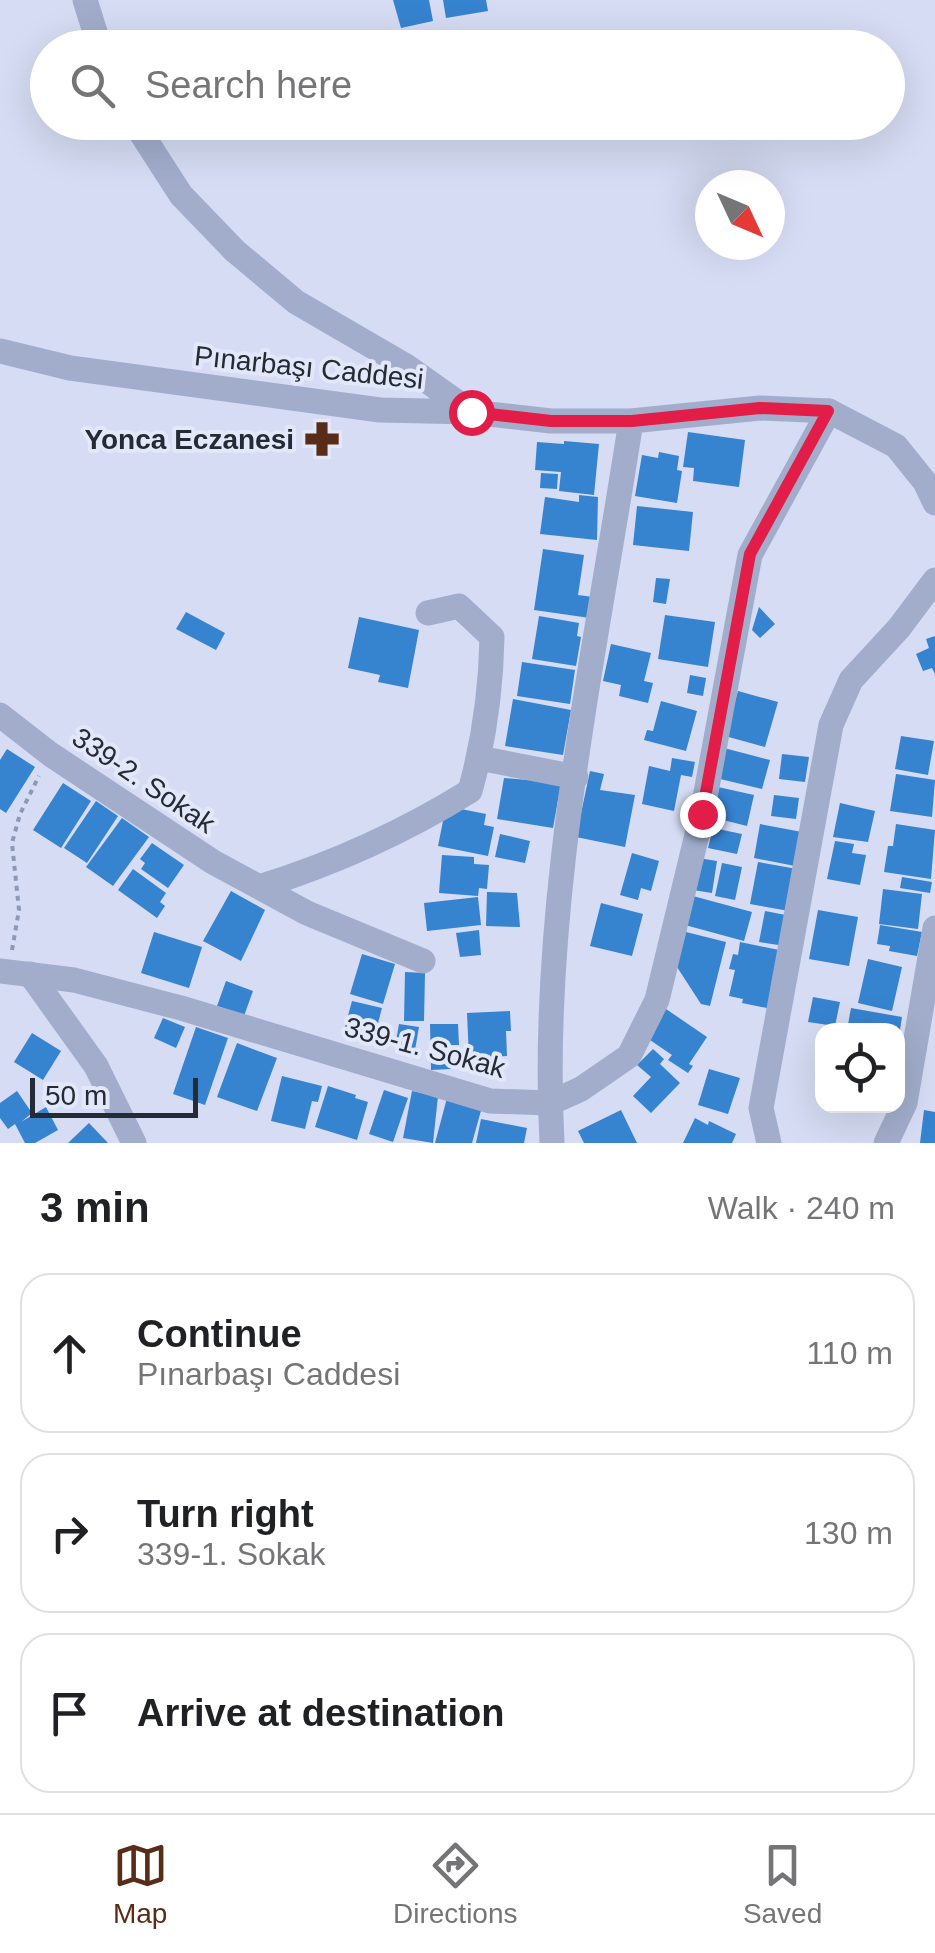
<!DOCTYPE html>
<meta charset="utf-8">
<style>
body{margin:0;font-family:Helvetica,sans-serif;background:#f2f2f2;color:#202124}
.controls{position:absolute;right:30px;bottom:30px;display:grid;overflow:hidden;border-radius:20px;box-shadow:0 10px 40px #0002}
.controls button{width:90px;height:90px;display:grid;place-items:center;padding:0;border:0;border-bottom:2px solid #e0e0e0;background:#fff;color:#202124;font:50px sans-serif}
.compass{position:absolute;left:695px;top:170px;width:90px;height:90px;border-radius:50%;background:#fff;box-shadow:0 10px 40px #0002;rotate:134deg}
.scale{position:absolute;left:30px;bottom:25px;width:168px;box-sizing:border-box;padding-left:10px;border:5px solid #242b34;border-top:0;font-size:28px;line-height:35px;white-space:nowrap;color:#242b34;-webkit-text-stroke:8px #e2e7fa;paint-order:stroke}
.stop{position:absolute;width:30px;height:30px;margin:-22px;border:8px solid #e11d48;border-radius:50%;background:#fff}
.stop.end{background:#e11d48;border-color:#fff;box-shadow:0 2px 10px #0008}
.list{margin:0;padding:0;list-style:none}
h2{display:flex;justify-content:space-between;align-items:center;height:130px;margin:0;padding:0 40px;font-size:42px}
h2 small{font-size:32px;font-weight:400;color:#757577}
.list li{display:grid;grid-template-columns:65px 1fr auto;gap:30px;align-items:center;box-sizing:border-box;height:160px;margin:0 20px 20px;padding:0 20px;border:2px solid #e0e0e0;border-radius:30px}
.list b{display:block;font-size:38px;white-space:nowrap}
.list p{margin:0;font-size:32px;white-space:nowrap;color:#757577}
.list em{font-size:32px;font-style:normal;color:#757577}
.icon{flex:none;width:55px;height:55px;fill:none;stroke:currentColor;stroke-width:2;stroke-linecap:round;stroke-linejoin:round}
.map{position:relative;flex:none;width:935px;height:1143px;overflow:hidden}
.search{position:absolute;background:#fff;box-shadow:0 10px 40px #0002;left:30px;right:30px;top:30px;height:110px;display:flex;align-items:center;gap:25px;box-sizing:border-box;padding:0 35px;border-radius:55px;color:#757577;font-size:38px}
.sheet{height:670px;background:#fff}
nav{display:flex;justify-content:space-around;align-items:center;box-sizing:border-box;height:140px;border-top:2px solid #e0e0e0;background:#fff;font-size:28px;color:#757577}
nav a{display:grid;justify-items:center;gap:5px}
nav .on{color:#592c17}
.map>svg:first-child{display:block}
</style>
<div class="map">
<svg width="935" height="1143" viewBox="0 0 935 1143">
<rect width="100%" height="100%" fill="#d5dcf3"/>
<!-- building -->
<path fill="#3683d0" d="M393 0H429L433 21 401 28Z
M443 0H486L488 11 446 18Z
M688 432 745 440 739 487 693 481 694 468 683 467Z
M564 441 599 444 594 495 559 491 561 472 535 470 537 442 564 444Z
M659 452 679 456 677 470 682 471 677 503 635 496 642 455 658 458Z
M541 473 558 474 557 489 540 488Z
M579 495 598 497 597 540 540 534 545 497 579 502Z
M637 506 693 512 689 551 633 545Z
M543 549 584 555 578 595 593 597 590 618 534 610Z
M656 578 670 579 666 604 653 602Z
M759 607 775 624 760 638 752 630Z
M186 612 225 633 216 650 176 629Z
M665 615 715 622 708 667 658 659Z
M539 616 579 623 577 636 581 637 576 666 532 659Z
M359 617 419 630 408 688 378 682 380 675 348 668Z
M935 636V674L932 668 923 671 916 654 929 648 926 639Z
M611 644 651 653 644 681 653 683 648 703 619 696 621 685 603 681Z
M522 662 575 670 570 704 517 696Z
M690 675 706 678 703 696 687 693Z
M738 691 778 702 765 747 725 736Z
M513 699 571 710 563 755 505 746Z
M661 701 697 711 686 751 644 740 647 730 653 731Z
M901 736 934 741 928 775 895 769Z
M724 748 770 760 762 789 716 778Z
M7 749 35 767 6 813 0 809V760Z
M782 754 809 757 805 782 779 779Z
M672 758 695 762 692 777 681 775 674 811 642 804 649 766 670 771Z
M590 771 604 774 600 790 635 795 625 847 576 837Z
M896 774 935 780 932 817 890 811Z
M504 778 561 783 553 828 497 819Z
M63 783 91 801 61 848 33 830Z
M718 787 754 795 747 826 711 817Z
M774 795 799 798 796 819 771 816Z
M96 801 118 816 87 863 64 848Z
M840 803 875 811 868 842 833 837Z
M446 806 486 814 484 825 494 827 488 856 438 846Z
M122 818 149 837 113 886 86 867Z
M760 824 802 832 795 866 754 858Z
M896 824 935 830 931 879 884 872 888 846H893Z
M713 828 742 834 737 854 708 848Z
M500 834 530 841 525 863 495 857Z
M835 841 854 844 852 853 866 855 860 885 827 879Z
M152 843 184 865 168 888 141 869 145 863 140 859Z
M632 853 659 861 651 891 641 888 638 900 620 895Z
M442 855 474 857V864L489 865 487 889 479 888 478 896 439 893Z
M698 858 717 861 712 893 693 890Z
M758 862 797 869 789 911 750 904Z
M722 863 742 867 735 900 715 896Z
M133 869 166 893 160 902 165 906 157 918 118 890Z
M902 877 932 882 930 893 900 888Z
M883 889 922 894 918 929 879 924Z
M231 891 265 910 241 961 203 941Z
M487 892 517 893 520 927 486 926Z
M693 896 752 912 744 941 685 925Z
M478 897 481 925 427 931 424 903Z
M601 903 643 914 632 956 590 946Z
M818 910 858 917 849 966 809 959Z
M765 911 791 916 785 946 759 942Z
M880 925 922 932 917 956 889 951 890 946 877 944Z
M479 930 481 955 460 957 456 933Z
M154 932 202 947 189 988 141 973Z
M686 932 726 942 710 1006 701 1004 677 967Z
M740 942 784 951 772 1009 742 1003 743 999 729 996 735 970 729 969 733 954 738 955Z
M362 954 395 964 383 1004 350 994Z
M868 959 902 967 892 1011 858 1003Z
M405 972 425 973 424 1021H404Z
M226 981 253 991 244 1016 217 1006Z
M813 997 840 1002 835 1026 808 1022Z
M352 1001 382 1008 373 1042 343 1034Z
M851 1008 902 1017 900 1030H847Z
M666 1009 707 1037 689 1064 693 1066 688 1073 668 1060 672 1055 647 1038Z
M510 1011 511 1031H506L507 1056 469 1058 467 1013Z
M163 1018 185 1027 176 1048 154 1038Z
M399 1024 419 1027 415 1050 395 1047Z
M430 1024H458L459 1045H450L451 1069 431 1070Z
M196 1027 228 1038 205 1105 173 1094Z
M32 1033 61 1051 43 1080 14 1062Z
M237 1043 277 1058 257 1111 217 1097Z
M653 1049 664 1059 660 1064 680 1083 651 1113 633 1096 651 1077 637 1065Z
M709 1069 740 1078 728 1114 698 1105Z
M282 1076 322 1086 318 1102 312 1101 305 1129 271 1121Z
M328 1086 356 1095 355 1098 368 1102 357 1140 315 1127Z
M384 1090 408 1098 393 1142 369 1134Z
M17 1091 32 1113 21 1122 46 1107 58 1130 35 1143H25L15 1124 8 1129 0 1118V1103Z
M412 1091 438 1096 433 1143 403 1138Z
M447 1098 482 1107 472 1143H435Z
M621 1110 637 1143H584L578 1131Z
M924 1110 935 1112V1143H920Z
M695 1118 708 1125 709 1121 736 1134 732 1143H683Z
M481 1119 527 1128 524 1143H476Z
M89 1123 108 1143H68Z"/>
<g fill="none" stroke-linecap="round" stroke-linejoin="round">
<!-- path -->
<path stroke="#8b99b7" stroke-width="4" stroke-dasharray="5 5" stroke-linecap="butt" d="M12 950 19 910 12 843 20 814 39 776"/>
<!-- minor -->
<path stroke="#a1adcb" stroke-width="25" d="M85 0 100 48
M134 122 181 195 235 251 296 302 406 366 471 412
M0 351 70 368 380 410 471 412 551 421H631L760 408 829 411 896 446 925 482 935 503
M0 715 50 754 213 862 307 913 423 961
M479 758 576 777
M259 887C333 864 404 832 470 791 484 741 491 689 492 637L459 606 428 613
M30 974 96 1066 134 1143
M552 1143C539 905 595 656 631 421
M769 1143 761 1108 831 725 851 680 899 628 935 580
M886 1143 905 1103 935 928"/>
<!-- tertiary -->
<path stroke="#a1adcb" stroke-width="25" d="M0 971 74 980 181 1008 490 1101 550 1103 581 1089 629 1056 657 1000 702 814 750 555 829 411"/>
</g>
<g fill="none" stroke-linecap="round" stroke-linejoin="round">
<!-- route -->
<path stroke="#e11d48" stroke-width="12" d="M471 412 551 421H632L760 408 828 411 750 554 702 814"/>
</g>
<!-- icons -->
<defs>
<symbol id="pharmacy-bare" viewBox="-9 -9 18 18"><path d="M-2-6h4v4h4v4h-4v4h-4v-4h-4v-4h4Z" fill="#592c17" stroke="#e2e7fa" stroke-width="2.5" paint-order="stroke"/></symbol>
</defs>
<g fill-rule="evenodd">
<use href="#pharmacy-bare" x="297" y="414" width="50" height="50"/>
</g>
<g text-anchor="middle" stroke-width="8" stroke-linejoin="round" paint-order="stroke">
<!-- street labels -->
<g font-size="28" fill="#242b34" stroke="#e2e7fa">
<text transform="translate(309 367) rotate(6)" y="10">Pınarbaşı Caddesi</text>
<text transform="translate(144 780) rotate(34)" y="10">339-2. Sokak</text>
<text transform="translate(425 1047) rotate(15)" y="10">339-1. Sokak</text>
</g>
<!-- poi labels -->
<g font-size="28" font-weight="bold" fill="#242b34" stroke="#e2e7fa" text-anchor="end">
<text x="294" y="449">Yonca Eczanesi</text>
</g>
</g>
</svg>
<div class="controls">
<button><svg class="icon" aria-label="locate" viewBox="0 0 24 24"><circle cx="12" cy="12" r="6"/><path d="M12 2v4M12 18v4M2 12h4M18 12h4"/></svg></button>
</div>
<svg class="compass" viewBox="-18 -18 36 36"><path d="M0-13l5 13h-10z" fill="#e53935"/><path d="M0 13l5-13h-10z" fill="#757577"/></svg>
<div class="scale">50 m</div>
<div class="stop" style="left:471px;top:412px"></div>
<div class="stop end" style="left:702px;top:814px"></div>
<div class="search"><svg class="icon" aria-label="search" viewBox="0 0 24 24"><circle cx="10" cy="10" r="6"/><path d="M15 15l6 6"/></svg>Search here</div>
</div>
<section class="sheet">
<h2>3 min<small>Walk · 240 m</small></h2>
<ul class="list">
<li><svg class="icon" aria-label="ahead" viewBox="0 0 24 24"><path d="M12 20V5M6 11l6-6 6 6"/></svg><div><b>Continue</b><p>Pınarbaşı Caddesi</p></div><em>110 m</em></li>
<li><svg class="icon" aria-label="right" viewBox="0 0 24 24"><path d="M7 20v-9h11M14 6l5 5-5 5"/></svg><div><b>Turn right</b><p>339-1. Sokak</p></div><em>130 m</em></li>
<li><svg class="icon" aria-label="arrive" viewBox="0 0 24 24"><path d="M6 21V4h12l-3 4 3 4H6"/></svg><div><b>Arrive at destination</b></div></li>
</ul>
</section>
<nav>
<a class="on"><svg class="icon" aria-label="map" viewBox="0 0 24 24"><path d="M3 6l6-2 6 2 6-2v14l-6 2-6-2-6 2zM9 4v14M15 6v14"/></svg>Map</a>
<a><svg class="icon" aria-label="directions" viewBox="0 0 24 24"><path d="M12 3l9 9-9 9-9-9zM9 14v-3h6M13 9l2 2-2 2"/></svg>Directions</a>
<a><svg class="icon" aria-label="saved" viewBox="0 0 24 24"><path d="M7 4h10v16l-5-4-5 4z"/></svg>Saved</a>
</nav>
